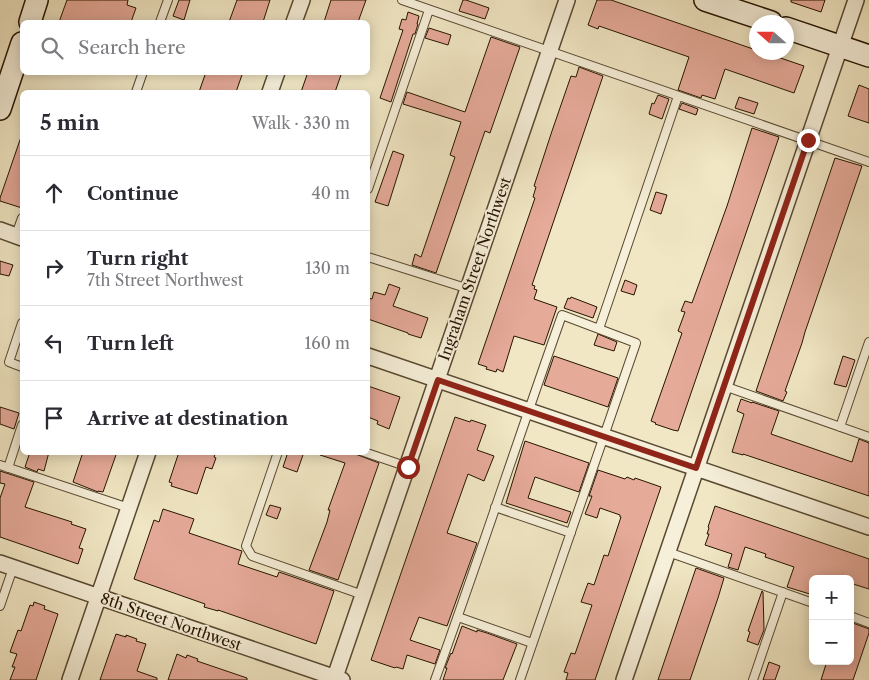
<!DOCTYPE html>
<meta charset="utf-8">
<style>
body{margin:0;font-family:"Libre Caslon Text",serif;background:#f7f7f7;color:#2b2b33}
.controls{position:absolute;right:15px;bottom:15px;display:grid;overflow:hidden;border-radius:8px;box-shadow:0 2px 12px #0003}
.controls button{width:45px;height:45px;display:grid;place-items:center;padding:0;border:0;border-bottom:1px solid #e1e1e2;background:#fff;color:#2b2b33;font:25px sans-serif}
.compass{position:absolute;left:749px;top:15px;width:45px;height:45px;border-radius:50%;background:#fff;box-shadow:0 2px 12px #0003;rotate:291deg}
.stop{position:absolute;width:15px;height:15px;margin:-11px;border:4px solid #8f2418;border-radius:50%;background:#fff}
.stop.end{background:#8f2418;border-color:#fff;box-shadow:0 1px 5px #0008}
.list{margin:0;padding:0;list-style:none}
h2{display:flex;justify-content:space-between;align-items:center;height:65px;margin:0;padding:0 20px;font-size:21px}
h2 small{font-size:16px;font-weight:400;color:#7c7c81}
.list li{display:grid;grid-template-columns:32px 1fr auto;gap:15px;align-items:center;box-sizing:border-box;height:75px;padding:0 20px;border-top:1px solid #e1e1e2}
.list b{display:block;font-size:19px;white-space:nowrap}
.list p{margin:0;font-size:16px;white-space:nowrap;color:#7c7c81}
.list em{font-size:16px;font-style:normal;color:#7c7c81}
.icon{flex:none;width:28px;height:28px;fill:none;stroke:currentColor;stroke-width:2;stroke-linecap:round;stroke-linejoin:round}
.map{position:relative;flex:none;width:869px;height:680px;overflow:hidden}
.search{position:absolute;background:#fff;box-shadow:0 2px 12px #0003;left:20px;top:20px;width:350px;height:55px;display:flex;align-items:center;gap:12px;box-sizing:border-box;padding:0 18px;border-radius:8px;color:#7c7c81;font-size:19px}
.panel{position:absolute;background:#fff;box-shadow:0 2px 12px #0003;left:20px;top:90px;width:350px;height:365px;border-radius:8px}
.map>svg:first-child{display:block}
</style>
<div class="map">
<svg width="869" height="680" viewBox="0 0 869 680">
<rect width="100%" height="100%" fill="#f1e7c4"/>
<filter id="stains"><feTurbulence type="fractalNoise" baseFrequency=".004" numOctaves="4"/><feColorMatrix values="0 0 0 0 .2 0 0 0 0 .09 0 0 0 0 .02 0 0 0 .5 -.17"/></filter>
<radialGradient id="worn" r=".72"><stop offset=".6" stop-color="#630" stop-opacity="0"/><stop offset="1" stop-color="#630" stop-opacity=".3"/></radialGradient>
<!-- building -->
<path fill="#e6aa99" stroke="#251400" d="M67 0H128L127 5 136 8 131 22H59Z
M179 0H190L184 20 173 16Z
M237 0H270L263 22H229Z
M331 0H366L358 22H324Z
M463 0H466L489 8 485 19 459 11Z
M597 0H611L756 50V52H763L804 66 794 93 725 69 715 99 702 95 701 98 678 90 689 57 599 26 598 29 588 25Z
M791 0H825L821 12 791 2Z
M408 12 419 16 417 24H418L415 34H413L391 102 380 98 403 30 399 29 402 19 406 20Z
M429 28 451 35 448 45 425 38Z
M491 37 520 47 490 133 485 131 436 273 412 265 415 254 421 257 455 157 450 155 461 122 403 104 407 92 465 112Z
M579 67 603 76 532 285 535 286 534 289 537 290 534 299 557 307 544 345 514 336 503 372 497 369 496 372 486 369 487 367 478 364 535 198 533 197 536 187 534 186 552 131 571 76 576 77Z
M206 72H243L236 92H199Z
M308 72H342L335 92H301Z
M859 85 869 89V123L848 116Z
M658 95 669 99 662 119 649 114 652 103 654 104Z
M739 97 758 103 754 114 735 108Z
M682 103 698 109 696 115 679 109Z
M752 128 779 137 678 431 673 430 655 424 656 423 651 421 682 333 678 331 685 312 681 311 685 301 692 303 727 206Z
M21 137H22V208L0 201V198Z
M393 151 404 155 388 206 375 202Z
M835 158 862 166 805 332 802 343 785 391 787 392 783 401 756 391Z
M656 192 667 195 661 214 650 210Z
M0 261 13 265 9 276 0 274Z
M625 280 637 285 634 295 621 291Z
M389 284 400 288 393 306 428 318 421 338 408 334V333L368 319V298L372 299 374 292 385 295Z
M571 297 597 307 593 318 564 308 568 298 570 299Z
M598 334 617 342 614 351 594 345Z
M554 356 618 378 608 407 544 385Z
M843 356 855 360 846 387 834 384Z
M368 386 400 397 389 429 377 424 378 421 368 417Z
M741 399 752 403V402L779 411 771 434 852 462 859 439 869 443V496L743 454V455L732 452 744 414 737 411Z
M0 407 19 413 14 429 0 424Z
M455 417 470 422 471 420 486 425 477 450 494 456 484 481 468 474 447 533 477 543 447 626 419 617 410 640 440 650 435 664 407 655 403 669 396 667 395 668 371 660Z
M525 441 589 463 579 492 535 477 528 498 571 512 567 523 506 503Z
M30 452H49L44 471 38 469 37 472 25 467Z
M83 452H117L103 492 98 491V492L73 482Z
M179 452H216L214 457 216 458 212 469 206 467 197 494 171 486 172 483 169 482Z
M288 452H304L297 472 283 467Z
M321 452H350L379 463 338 580 309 570 327 522 330 510H328L345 463 320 455Z
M598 470 625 479 627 477 634 480 635 478 661 487 595 680H566L568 673 564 672 571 653 575 654 592 605 581 602 588 583 594 585 604 555 608 556 621 517H620V515L600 508 597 518 585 514 592 496H589Z
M0 471 34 482 25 507 72 522 71 524 86 529 79 548 83 549 78 564 0 537V498L5 484 0 483Z
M270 505 281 508 277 519 266 515Z
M715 506 869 559V589L850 583V579H813V595L787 587 794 567 765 557 766 554 745 547 738 570 728 567 732 554 705 545 709 534H707L709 528 708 527Z
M163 509 194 519 189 533 242 551 238 564 277 577 279 572 334 591 316 644 218 610V611L204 607 205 604 134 579 154 520 159 522Z
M696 568 724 578 718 598 690 680H658Z
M762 591 763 592 764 630 758 645 747 641 750 632 748 631Z
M34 602 45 606 44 609 58 614 36 680H10L15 667H12L17 654 10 652 18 630 21 631 30 605 33 606Z
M850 622 869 629V633L853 680H821L827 661H850Z
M462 626 477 632V630L487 633 517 644 503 680H443L447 668H445L451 653 452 654Z
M116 634 126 637V635L137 639 136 641 146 644 137 671 157 678V680H100Z
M177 654 186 658 187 655 198 659 197 661 247 678V680H168Z
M769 662 780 666 775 680H763Z"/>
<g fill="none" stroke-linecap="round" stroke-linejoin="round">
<defs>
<path id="lane" d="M402 0 869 162
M160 22 168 0
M136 92 143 72
M368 189 429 10
M16 235 22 218
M368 257 469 289
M22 323 9 362 22 367
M599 329 678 96
M724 386 869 437
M840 427 869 342
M278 452 246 546 252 556 363 595
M364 452 408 467
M0 465 129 508
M8 468 22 425
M495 507 571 533
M668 552 813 603
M0 606 13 568
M850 616 869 623
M458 617 532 643
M435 680C479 559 519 436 562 315L636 343 520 680
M753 680 783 592"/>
<path id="street" d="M294 22 302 0
M270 92 277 72
M0 230 22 238
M368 356 869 527
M0 563 342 680
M70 680 148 452
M334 680 567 0
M624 680 856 0"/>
<path id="secondary" d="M705 0 771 22
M30 22 37 0
M786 28 869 56
M0 109 22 43"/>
</defs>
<!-- lane casing -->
<use href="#lane" stroke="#584931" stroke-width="10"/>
<!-- street casing -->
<use href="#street" stroke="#584931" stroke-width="18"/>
<!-- secondary casing -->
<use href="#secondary" stroke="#251400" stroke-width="24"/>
<!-- lane -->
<use href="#lane" stroke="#f6efd9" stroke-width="8"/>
<!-- street -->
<use href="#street" stroke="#f6efd9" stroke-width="15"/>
<!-- secondary -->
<use href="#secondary" stroke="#f6efd9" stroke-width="21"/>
</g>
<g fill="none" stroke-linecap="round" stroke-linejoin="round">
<!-- route -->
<path stroke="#8f2418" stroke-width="6" d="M408 467 438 380 696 468 808 140"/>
</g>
<g text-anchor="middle" stroke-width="4" stroke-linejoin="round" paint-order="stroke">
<!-- street labels -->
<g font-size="15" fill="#251400" stroke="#f6efd9">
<text transform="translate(475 269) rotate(-71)" y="5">Ingraham Street Northwest</text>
<text transform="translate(171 622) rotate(19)" y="5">8th Street Northwest</text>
</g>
</g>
<rect width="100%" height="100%" filter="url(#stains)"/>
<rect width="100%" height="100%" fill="url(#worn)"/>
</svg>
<div class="controls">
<button>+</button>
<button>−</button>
</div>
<svg class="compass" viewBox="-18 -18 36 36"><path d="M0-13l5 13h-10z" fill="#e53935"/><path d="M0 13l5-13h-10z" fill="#7c7c81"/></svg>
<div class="stop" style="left:408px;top:467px"></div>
<div class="stop end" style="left:808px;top:140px"></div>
<div class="search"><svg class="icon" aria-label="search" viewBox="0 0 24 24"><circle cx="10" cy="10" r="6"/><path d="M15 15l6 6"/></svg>Search here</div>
<section class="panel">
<h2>5 min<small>Walk · 330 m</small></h2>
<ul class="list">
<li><svg class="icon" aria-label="ahead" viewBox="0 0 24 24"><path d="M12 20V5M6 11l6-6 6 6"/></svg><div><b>Continue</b></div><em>40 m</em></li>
<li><svg class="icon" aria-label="right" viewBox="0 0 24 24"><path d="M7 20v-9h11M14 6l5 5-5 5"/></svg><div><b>Turn right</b><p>7th Street Northwest</p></div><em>130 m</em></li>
<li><svg class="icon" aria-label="left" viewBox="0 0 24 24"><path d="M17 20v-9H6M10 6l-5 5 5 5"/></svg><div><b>Turn left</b></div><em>160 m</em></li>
<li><svg class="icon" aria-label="arrive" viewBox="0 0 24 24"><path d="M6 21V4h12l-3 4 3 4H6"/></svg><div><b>Arrive at destination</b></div></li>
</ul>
</section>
</div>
